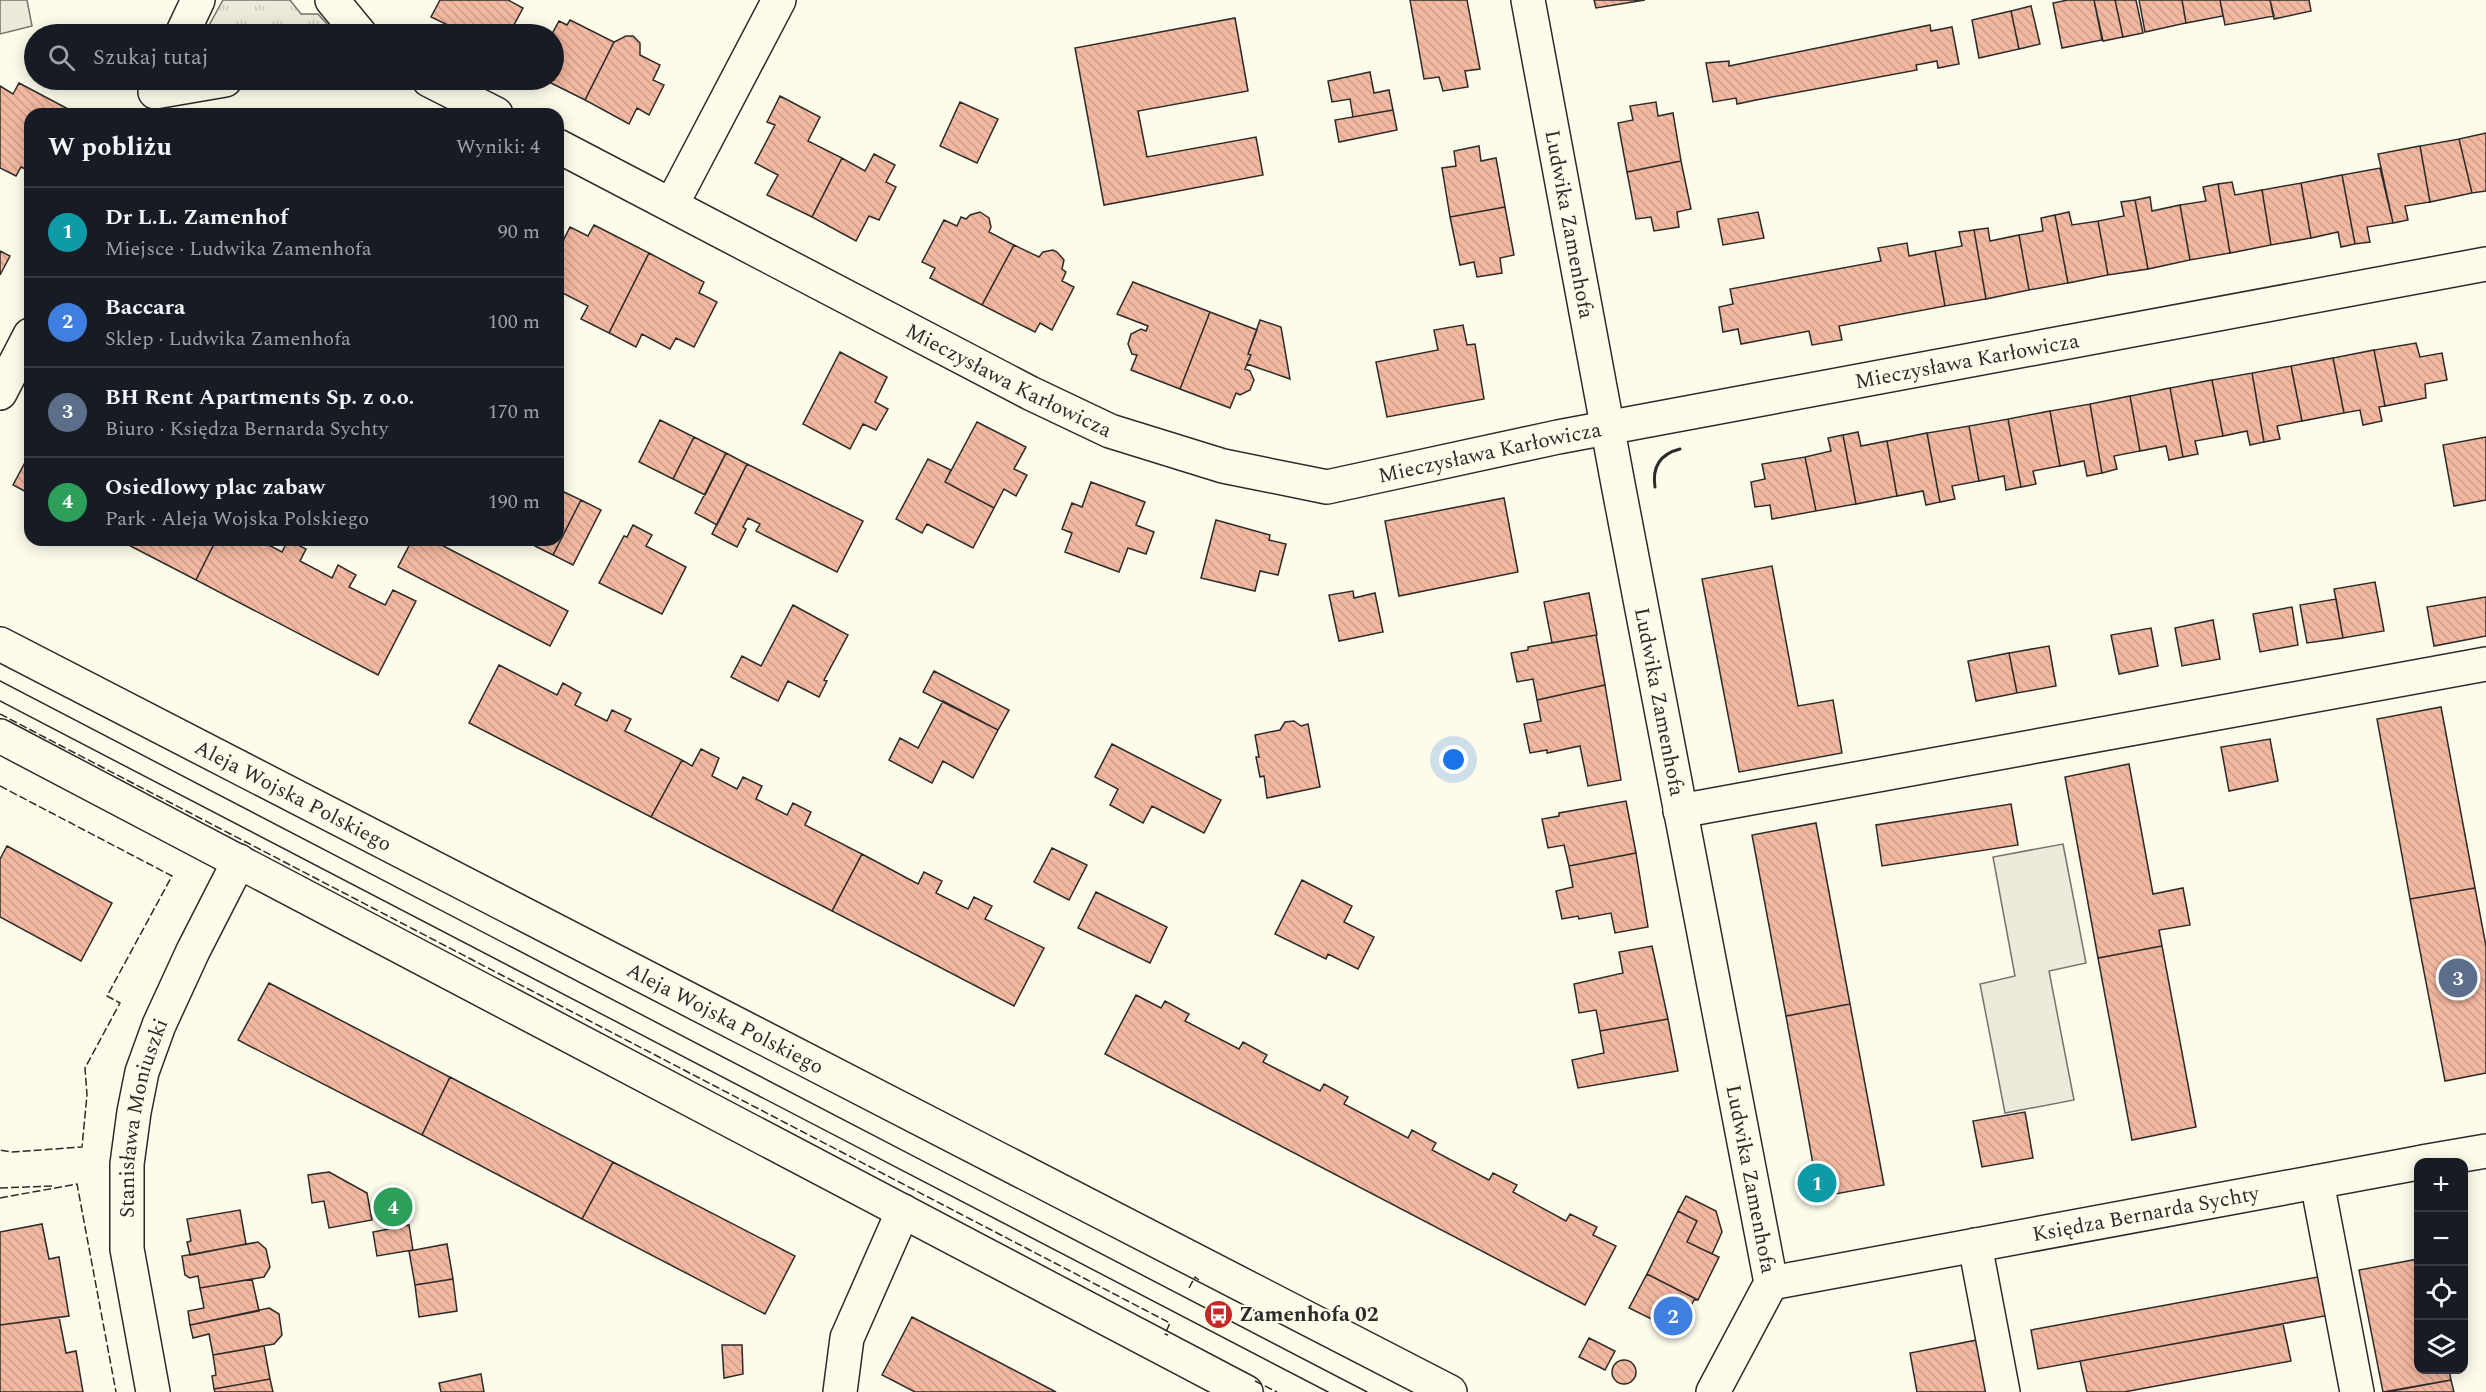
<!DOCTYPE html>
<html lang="pl">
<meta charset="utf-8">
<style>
body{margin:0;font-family:Spectral,serif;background:#20242c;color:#f1f3f6}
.controls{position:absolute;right:18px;bottom:18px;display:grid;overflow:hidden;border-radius:12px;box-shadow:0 3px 15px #0003}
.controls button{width:54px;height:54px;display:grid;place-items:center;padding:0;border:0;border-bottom:2px solid #363941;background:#171b24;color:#f1f3f6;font:30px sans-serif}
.you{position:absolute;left:1454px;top:760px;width:21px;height:21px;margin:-15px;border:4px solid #fff;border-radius:50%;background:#1a73e8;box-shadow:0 0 0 9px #1a73e833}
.badge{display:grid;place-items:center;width:39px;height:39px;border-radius:50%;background:#db2777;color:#fff;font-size:20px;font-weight:700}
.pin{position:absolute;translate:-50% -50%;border:3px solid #fff;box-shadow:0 2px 6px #0006}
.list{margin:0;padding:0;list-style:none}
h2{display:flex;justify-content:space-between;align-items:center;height:78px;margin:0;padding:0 24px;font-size:26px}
h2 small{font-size:20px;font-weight:400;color:#9ea1a6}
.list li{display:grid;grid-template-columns:39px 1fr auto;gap:18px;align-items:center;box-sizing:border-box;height:90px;padding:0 24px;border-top:2px solid #363941}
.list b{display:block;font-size:22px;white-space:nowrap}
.list p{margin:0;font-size:20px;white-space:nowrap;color:#9ea1a6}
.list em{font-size:20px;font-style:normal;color:#9ea1a6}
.icon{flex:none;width:33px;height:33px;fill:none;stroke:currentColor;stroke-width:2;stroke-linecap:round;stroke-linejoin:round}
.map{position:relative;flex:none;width:2486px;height:1392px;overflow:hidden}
.search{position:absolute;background:#171b24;box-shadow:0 3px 15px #0003;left:24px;top:24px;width:540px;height:66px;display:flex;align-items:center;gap:15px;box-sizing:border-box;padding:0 21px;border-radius:33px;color:#9ea1a6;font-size:22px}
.panel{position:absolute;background:#171b24;box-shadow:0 3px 15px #0003;left:24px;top:108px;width:540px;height:438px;border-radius:18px}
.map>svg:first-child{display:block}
</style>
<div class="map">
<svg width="2486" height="1392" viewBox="0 0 2486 1392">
<defs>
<pattern id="park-tufts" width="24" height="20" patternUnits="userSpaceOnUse" patternTransform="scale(1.5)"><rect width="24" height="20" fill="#ecebdb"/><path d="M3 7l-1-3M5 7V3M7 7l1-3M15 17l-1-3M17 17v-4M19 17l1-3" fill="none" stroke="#cbcabc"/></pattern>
<pattern id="building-back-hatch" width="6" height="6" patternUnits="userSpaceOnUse" patternTransform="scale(1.5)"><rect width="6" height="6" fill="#f2b8a0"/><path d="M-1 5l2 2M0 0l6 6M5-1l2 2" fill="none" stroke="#d09e8a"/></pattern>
</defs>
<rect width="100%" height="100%" fill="#fdfbea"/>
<!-- park -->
<path fill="url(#park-tufts)" stroke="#74746e" stroke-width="1.5" d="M223 0H290L301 14H318L336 34H192L195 28 208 27Z"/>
<!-- garden -->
<path fill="#ecebdb" stroke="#74746e" stroke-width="1.5" d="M0 0H27L32 26 0 34Z"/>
<!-- parking -->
<path fill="#eceadb" stroke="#74746e" stroke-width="1.5" d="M2063 844 2086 963 2049 971 2074 1100 2005 1113 1980 984 2015 976 1993 857Z"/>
<!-- building -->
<path fill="url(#building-back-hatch)" stroke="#2b2b2b" stroke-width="1.5" d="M440 0H508L523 8 509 34H456L448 30 450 26 431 17Z
M1410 0H1467L1480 69 1465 71 1468 87 1443 91 1439 77 1424 79Z
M1594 0H1645L1596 8Z
M2068 0H2094L2102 40 2062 48 2053 3Z
M2094 0H2115L2123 37 2103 41Z
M2115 0H2136L2143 33 2123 37Z
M2139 0H2182L2186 23 2145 32Z
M2182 0H2220L2223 16 2186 23Z
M2220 0H2270L2274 16 2225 25Z
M2270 0H2309L2311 11 2274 19Z
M2031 6 2040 44 2019 49 2011 11Z
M2011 11 2019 49 1979 58 1972 20Z
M1235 18 1248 91 1138 111 1147 157 1256 137 1263 175 1104 205 1075 48Z
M570 20 614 42 585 100 545 80H554V51L556 47 554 46 552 34 559 21 567 25Z
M1930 25 1931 31 1952 27 1959 64 1938 68 1937 61 1916 65 1917 70 1756 100 1737 104 1736 98 1713 102 1706 63 1729 61V66Z
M626 36H633L640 43V55L660 65 653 80 664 85 649 115 637 108 629 124 585 100 614 42Z
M1370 72 1374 93 1389 90 1393 110 1353 117 1350 99 1332 102 1328 81Z
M19 83 72 111 70 114H30V171L21 167 16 176 0 168V86L13 94Z
M780 96 820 117 808 141 842 158 812 217 767 195 778 175 755 163 775 125 767 122Z
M960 102 998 119 977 163 940 146Z
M1656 102 1658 116 1673 113 1681 161 1627 172 1618 123 1633 120 1630 106Z
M1393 110 1397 130 1339 142 1335 120Z
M2486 133V191L2472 193 2459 139Z
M2459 139 2472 193 2430 202 2420 146Z
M1479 146 1481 161 1496 158 1505 207 1450 217 1442 168 1456 166 1454 151Z
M2420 146 2430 202 2405 206 2408 220 2393 223 2378 154Z
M874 154 895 165 886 182 896 187 879 220 869 216 856 241 812 217 842 158 865 171Z
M1681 161 1691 209 1677 212 1679 227 1654 231 1651 217 1636 219 1627 172Z
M2380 168 2393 223 2367 227 2370 242 2355 244 2342 175Z
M2342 175 2355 244 2341 247 2338 232 2311 238 2301 183Z
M2232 182 2235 195 2262 190 2271 245 2230 253 2218 184Z
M2301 183 2311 238 2271 245 2262 190Z
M2218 184 2230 253 2190 260 2180 205 2206 201 2203 187Z
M2150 197 2152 211 2180 205 2190 260 2148 269 2135 200Z
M2135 200 2148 269 2108 275 2098 221 2124 216 2121 202Z
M1505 207 1514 255 1500 258 1502 273 1477 277 1474 262 1460 265 1450 217Z
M980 212 989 218 991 227 989 232 1014 245 982 305 930 278 935 268 922 262 944 220 957 226 961 217 966 219 970 215Z
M1758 212 1764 238 1723 245 1718 219Z
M2069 212 2072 225 2098 221 2108 275 2068 283 2055 215Z
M2055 215 2068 283 2029 290 2019 235 2043 231 2041 218Z
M594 225 649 253 609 333 581 319 588 306 561 292 558 293V251L570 227 588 236Z
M1988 228 1990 241 2019 235 2029 290 1986 299 1974 230Z
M1974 230 1986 299 1945 306 1935 251 1962 246 1959 232Z
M1907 243 1909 256 1935 251 1945 306 1839 326 1842 340 1812 345 1809 331 1741 344 1738 329 1723 332 1719 307 1733 304 1730 289 1881 261 1878 248Z
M1014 245 1039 257 1043 252 1053 250 1057 252 1064 260 1062 269 1066 272 1062 281 1074 287 1052 330 1040 323 1035 332 982 305Z
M0 251 10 256 0 275Z
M649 253 704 282 699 293 717 302 694 347 676 338 670 349 642 334 636 347 609 333Z
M1133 282 1210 312 1180 389 1131 370 1137 355 1132 354 1128 344 1131 334 1141 329 1146 331 1148 326 1117 314Z
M1210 312 1257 330 1248 354 1251 355 1245 369 1250 371 1254 380 1250 390 1240 395 1236 393 1230 408 1180 389Z
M1260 320 1281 327 1290 379 1247 364 1251 355 1248 354Z
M1463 325 1467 345 1475 344 1484 399 1387 417 1376 362 1438 350 1434 330Z
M2416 343 2420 357 2442 353 2447 380 2425 384 2426 398 2385 406 2374 350Z
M2374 350 2385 406 2379 407 2382 421 2363 425 2360 410 2344 413 2333 358Z
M840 352 887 377 875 402 888 409 876 430 863 424 850 449 803 424Z
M2333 358 2344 413 2302 421 2291 366Z
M2291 366 2302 421 2277 426 2280 439 2264 442 2252 373Z
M2252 373 2264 442 2250 445 2247 431 2223 436 2212 380Z
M2212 380 2223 436 2195 441 2198 454 2183 457 2170 388Z
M2170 388 2183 457 2169 460 2166 446 2140 451 2130 396Z
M2130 396 2140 451 2114 456 2117 469 2102 473 2090 404Z
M2090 404 2102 473 2087 476 2084 461 2060 466 2050 411Z
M2050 411 2060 466 2033 471 2036 484 2021 487 2008 419Z
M2008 419 2021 487 2006 490 2004 476 1979 481 1969 426Z
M660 420 694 437 673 479 639 462Z
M977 422 1026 447 1014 469 1027 475 1016 496 1004 489 994 508 945 482Z
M1969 426 1979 481 1952 486 1955 499 1940 502 1927 433Z
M1858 432 1861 446 1887 441 1897 496 1856 504 1843 435Z
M1927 433 1940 502 1926 505 1923 491 1897 496 1887 441Z
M1843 435 1856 504 1816 511 1805 457 1831 451 1828 438Z
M694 437 726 453 705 495 673 479Z
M2486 437V500L2454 506 2443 445Z
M30 453V494L13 485Z
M726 453 747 464 717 525 695 513Z
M1805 457 1816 511 1772 519 1770 505 1755 507 1751 482 1765 479 1762 464Z
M928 459 951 470 945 482 994 508 973 548 927 524 922 533 896 519Z
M747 464 863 521 837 572 756 531 760 524 748 518 743 527 746 529 737 547 712 534Z
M1091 482 1145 502 1136 525 1154 532 1146 554 1128 548 1119 572 1065 552 1072 533 1062 529 1072 503 1082 507Z
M562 491 581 500 553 555 535 546 537 540H558V499Z
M1504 498 1518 572 1399 596 1385 521Z
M581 500 601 510 573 565 553 555Z
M1216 520 1270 535 1269 540 1286 544 1278 575 1260 571 1255 591 1201 578Z
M633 525 652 535 646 546 686 567 662 614 599 583 624 536 627 537Z
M119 540H216L196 580Z
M216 540H259L282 552 288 540 306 549 300 561 332 578 338 565 356 575 349 587 385 605 393 590 416 601 378 675 196 580Z
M412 540H432L568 611 550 646 398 567Z
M1772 566 1798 706 1833 700 1842 753 1739 772 1702 579Z
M2375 582 2384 631 2343 638 2334 589Z
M1353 591 1354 598 1375 593 1383 632 1339 641 1329 595Z
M1589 593 1597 635 1552 643 1544 602Z
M2486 597V636L2434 646 2427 607Z
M2336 599 2343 638 2307 643 2300 605Z
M793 605 848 635 824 680 827 681 819 697 788 681 778 701 731 677 742 656 761 666Z
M2292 607 2298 645 2260 652 2253 614Z
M2213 620 2220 659 2182 666 2175 628Z
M2151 628 2158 666 2119 674 2111 635Z
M1596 635 1605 685 1537 700 1533 679 1517 682 1511 653 1528 650V647Z
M2049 646 2056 686 2017 693 2009 653Z
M2009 653 2017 693 1976 701 1968 661Z
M499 665 557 695 563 683 581 693 575 705 607 721 612 710 631 719 625 731 682 760 651 817 469 723Z
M934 671 1009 710 998 730 923 692Z
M1605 685 1621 780 1588 786 1580 746 1547 753V750L1530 753 1524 724 1541 721 1537 700Z
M943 701 998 730 973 778 943 761 932 783 889 760 900 738 918 748Z
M2441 707 2475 888 2410 899 2377 719Z
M1294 721 1301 726 1308 724 1320 787 1267 798 1264 776 1260 777 1256 757H1259L1255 735 1280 730 1285 722Z
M2270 739 2278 781 2229 791 2221 747Z
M1112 744 1221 800 1204 833 1152 806 1143 823 1110 805 1118 789 1095 777Z
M701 749 719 758 712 776 737 789 743 777 762 786 756 799 787 815 793 803 811 812 805 825 862 854 832 911 651 817 682 760 692 766Z
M2129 764 2153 894 2183 888 2190 925 2159 930 2162 946 2098 958 2065 777Z
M1626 801 1636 853 1569 866 1564 845 1548 848 1542 819 1559 816V813Z
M2011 804 2018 845 1882 866 1876 825Z
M1816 823 1850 1004 1786 1016 1752 835Z
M7 846 112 903 81 961 0 917V859Z
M1052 848 1087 865 1069 900 1034 882Z
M1636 853 1648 927 1615 933 1611 913 1579 919 1578 916 1562 919 1556 891 1573 887 1569 866Z
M862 854 918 884 924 872 942 881 936 893 968 909 974 897 992 906 985 919 1044 948 1014 1006 832 911Z
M1302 880 1352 906 1344 922 1374 937 1358 969 1328 954 1326 959 1275 934Z
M2475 888 2486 946V1073L2445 1081 2410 899Z
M1096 892 1167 927 1150 963 1078 928Z
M1652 946 1668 1019 1600 1031 1596 1010 1579 1013 1574 984 1623 973 1619 952Z
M2162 946 2196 1127 2132 1140 2098 958Z
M269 983 450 1077 422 1135 238 1040Z
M1136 995 1161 1008 1165 1001 1189 1014 1185 1021 1239 1049 1243 1042 1267 1055 1263 1062 1320 1091 1324 1084 1348 1097 1344 1104 1408 1138 1412 1130 1436 1143 1432 1150 1489 1180 1493 1173 1517 1185 1513 1192 1566 1221 1570 1214 1597 1227 1593 1235 1616 1246 1585 1305 1105 1054Z
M1850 1004 1884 1185 1819 1197 1786 1016Z
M1668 1019 1678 1071 1578 1088 1572 1060 1604 1053 1600 1031Z
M450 1077 613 1162 582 1219 422 1135Z
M2025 1112 2033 1158 1982 1167 1973 1121Z
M613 1162 795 1256 765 1314 582 1219Z
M329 1172 367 1193 372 1220 329 1228 324 1201 312 1203 308 1175Z
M1686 1196 1716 1211 1722 1232 1712 1254 1687 1242 1697 1221 1678 1211Z
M240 1210 246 1244 190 1255 187 1242 191 1241 187 1219Z
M1678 1211 1697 1221 1687 1242 1719 1257 1698 1300 1647 1274Z
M42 1224 49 1259 59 1257 69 1316 0 1325V1232Z
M409 1225 413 1250 377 1256 373 1232Z
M258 1242 266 1249 270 1267 264 1277 200 1288 198 1276 190 1278 185 1275 182 1256Z
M447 1244 453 1279 415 1285 409 1251Z
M2418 1259V1370H2449L2451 1380 2383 1392 2359 1270Z
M1647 1274 1698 1300H1694L1678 1331 1680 1333 1629 1308Z
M2323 1276 2330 1315 2038 1369 2031 1330Z
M252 1279 259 1311 190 1325 188 1311 204 1308 200 1288Z
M453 1279 457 1311 419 1317 415 1285Z
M269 1308 279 1314 282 1335 274 1344 213 1355 209 1334 193 1338 190 1325Z
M59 1317 66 1353 76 1351 83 1392H0V1325Z
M912 1317 1056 1392H915L882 1375Z
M2283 1324 2291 1361 2124 1392H2087L2080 1361Z
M1589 1338 1615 1351 1605 1370 1579 1357Z
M1977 1340 1987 1392H1917L1910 1353Z
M722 1345H742L743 1374 724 1378Z
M264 1346 270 1379 214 1389 212 1376 216 1375 213 1355Z
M1612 1372a12 12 0 1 1 24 0a12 12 0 1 1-24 0Z
M481 1374 484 1392H441L439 1383Z
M270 1379 273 1392H215L214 1389Z
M2451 1380 2454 1392H2387Z"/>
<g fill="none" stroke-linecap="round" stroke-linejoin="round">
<defs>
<g id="minor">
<path d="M332 0 360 34"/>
<path id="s1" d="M1528 0 1618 484 1771 1283 1713 1392"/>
<path d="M182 34 198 0"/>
<path d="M429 80 496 114"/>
<path d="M155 92 225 80"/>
<path id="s2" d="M558 146 1030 393 1110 431 1223 466 1327 487 1558 437 2486 264"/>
<path d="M672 204 779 0"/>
<path d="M0 393 30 335"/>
<path d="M1680 811 2486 664"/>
<path d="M2422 1162 2486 1151"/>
<path d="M2317 1182 2357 1392"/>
<path d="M1975 1245 2003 1392"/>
<path id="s3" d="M1771 1283 2418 1163"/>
<path id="s4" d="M153 1392 127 1249V1164L134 1112 142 1072 159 1025 193 951 239 861"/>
<path d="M840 1392 847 1338 903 1211"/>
</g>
<g id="tertiary">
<path id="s5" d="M0 644 1450 1392"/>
<path d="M0 736 1246 1392"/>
</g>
</defs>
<!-- minor casing -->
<use href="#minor" stroke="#2b2b2b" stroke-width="36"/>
<!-- tertiary casing -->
<use href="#tertiary" stroke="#2b2b2b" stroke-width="36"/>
<!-- minor -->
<use href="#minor" stroke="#fdfbea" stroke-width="33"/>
<!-- tertiary -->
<use href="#tertiary" stroke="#fdfbea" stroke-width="33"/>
<!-- tram -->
<path stroke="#2b2b2b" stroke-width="1.5" d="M0 681 1367 1392
M0 701 1328 1392"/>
<!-- fence -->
<path stroke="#2b2b2b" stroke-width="1.5" stroke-dasharray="8 3" stroke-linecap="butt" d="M0 714 1170 1323 1165 1334 1168 1335
M0 786 172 876 107 996 120 1003 85 1068 87 1095 82 1147 12 1152 0 1150
M0 1188 53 1186
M0 1198 77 1184 116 1392
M1189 1288 1195 1277 1199 1280
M1255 1381 1277 1392"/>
<!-- wall -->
<path stroke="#2b2b2b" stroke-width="3" d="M1655 487C1652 467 1660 454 1680 449"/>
</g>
<!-- icons -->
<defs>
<symbol id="bus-disc" viewBox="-11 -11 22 22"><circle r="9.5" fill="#c62828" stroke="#fdfbea"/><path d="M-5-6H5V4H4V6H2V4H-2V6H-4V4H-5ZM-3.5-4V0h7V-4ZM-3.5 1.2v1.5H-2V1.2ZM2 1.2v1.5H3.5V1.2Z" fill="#fff"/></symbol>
</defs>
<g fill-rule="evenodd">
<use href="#bus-disc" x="1202" y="1298" width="33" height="33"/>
</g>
<g text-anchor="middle" stroke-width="4.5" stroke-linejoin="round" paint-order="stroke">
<!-- street labels -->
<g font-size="21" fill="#2b2b2b" stroke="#fdfbea">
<text dy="7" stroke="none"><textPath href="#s1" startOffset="228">Ludwika Zamenhofa</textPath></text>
<text dy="7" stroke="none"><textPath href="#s2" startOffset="1498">Mieczysława Karłowicza</textPath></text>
<text dy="7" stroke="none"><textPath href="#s2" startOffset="508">Mieczysława Karłowicza</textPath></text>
<text dy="7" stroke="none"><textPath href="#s2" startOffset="1012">Mieczysława Karłowicza</textPath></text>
<text dy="7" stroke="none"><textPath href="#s1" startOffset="714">Ludwika Zamenhofa</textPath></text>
<text dy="7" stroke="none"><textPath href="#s5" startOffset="330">Aleja Wojska Polskiego</textPath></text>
<text dy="7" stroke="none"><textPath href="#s5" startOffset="816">Aleja Wojska Polskiego</textPath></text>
<text dy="7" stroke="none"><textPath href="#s4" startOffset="278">Stanisława Moniuszki</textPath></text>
<text dy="7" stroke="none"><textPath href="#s1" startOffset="1200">Ludwika Zamenhofa</textPath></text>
<text dy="7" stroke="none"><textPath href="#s3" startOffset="381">Księdza Bernarda Sychty</textPath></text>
</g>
<!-- poi labels -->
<g font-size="21" font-weight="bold" fill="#2b2b2b" stroke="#fdfbea" text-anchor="start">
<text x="1239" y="1321">Zamenhofa 02</text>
</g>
</g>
</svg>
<div class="controls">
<button>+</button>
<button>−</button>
<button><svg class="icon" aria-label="locate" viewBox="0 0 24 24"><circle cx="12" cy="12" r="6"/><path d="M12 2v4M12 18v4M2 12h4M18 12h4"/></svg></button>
<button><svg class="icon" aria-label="layers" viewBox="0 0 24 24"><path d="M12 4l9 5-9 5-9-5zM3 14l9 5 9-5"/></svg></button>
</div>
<div class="you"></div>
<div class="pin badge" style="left:1817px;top:1183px;background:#0f9aa8">1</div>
<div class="pin badge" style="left:1673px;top:1316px;background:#3f7fe0">2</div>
<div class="pin badge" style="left:2458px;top:978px;background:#5c6f8a">3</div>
<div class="pin badge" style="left:393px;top:1207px;background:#2e9e5b">4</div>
<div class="search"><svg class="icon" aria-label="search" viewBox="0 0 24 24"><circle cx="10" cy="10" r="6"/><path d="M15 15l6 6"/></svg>Szukaj tutaj</div>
<section class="panel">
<h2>W pobliżu<small>Wyniki: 4</small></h2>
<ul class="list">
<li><span class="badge" style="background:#0f9aa8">1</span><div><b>Dr L.L. Zamenhof</b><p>Miejsce · Ludwika Zamenhofa</p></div><em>90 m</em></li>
<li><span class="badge" style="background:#3f7fe0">2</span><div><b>Baccara</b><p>Sklep · Ludwika Zamenhofa</p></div><em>100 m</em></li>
<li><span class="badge" style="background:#5c6f8a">3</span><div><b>BH Rent Apartments Sp. z o.o.</b><p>Biuro · Księdza Bernarda Sychty</p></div><em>170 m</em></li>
<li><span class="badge" style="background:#2e9e5b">4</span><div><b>Osiedlowy plac zabaw</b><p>Park · Aleja Wojska Polskiego</p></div><em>190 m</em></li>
</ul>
</section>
</div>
